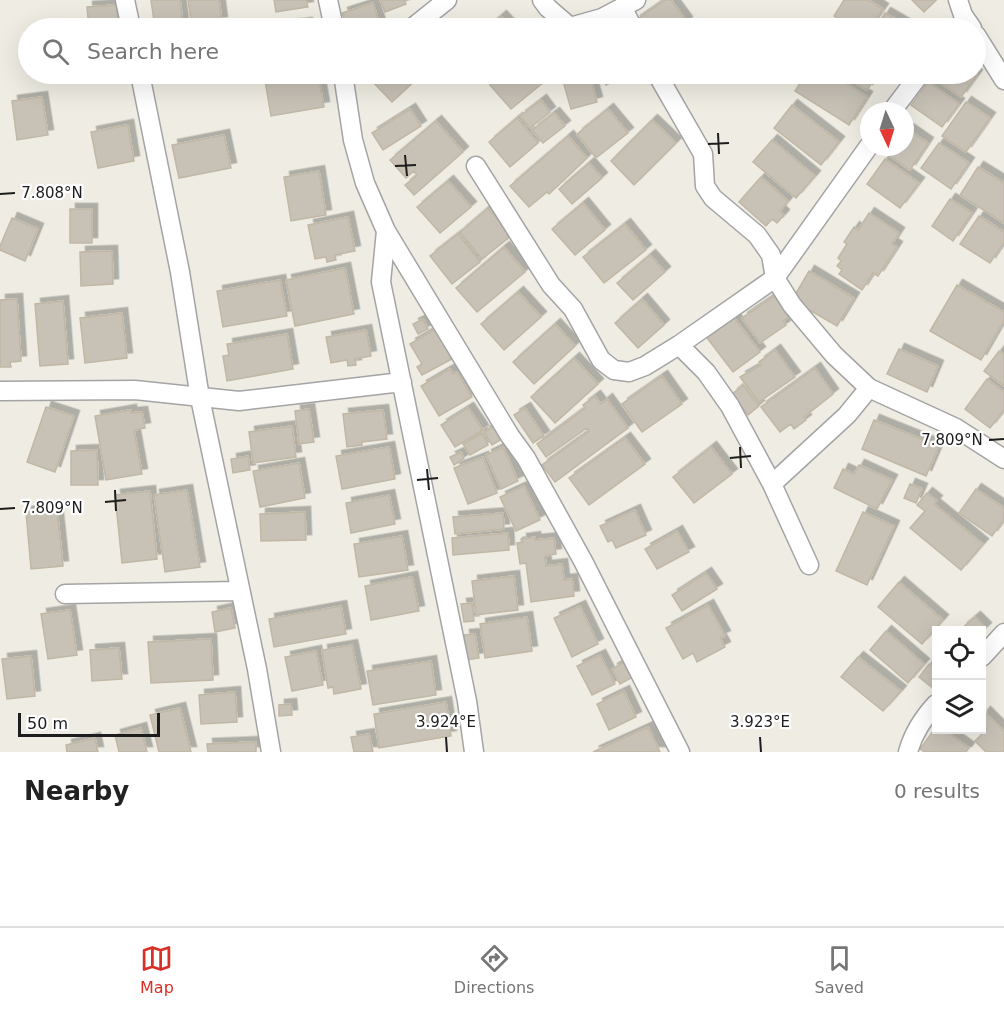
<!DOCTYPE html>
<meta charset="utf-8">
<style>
body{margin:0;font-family:"DejaVu Sans",sans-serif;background:#f2f2f2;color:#222}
.controls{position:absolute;right:18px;bottom:18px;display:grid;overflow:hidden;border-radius:0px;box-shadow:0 6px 24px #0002}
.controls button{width:54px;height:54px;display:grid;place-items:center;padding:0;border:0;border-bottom:2px solid #e0e0e0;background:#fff;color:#222;font:30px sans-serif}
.compass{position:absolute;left:860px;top:102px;width:54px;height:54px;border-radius:50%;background:#fff;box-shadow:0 6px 24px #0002;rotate:176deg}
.scale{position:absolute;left:18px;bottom:15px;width:142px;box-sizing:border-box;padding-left:6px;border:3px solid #1d1d1d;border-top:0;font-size:16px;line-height:21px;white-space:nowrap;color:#1d1d1d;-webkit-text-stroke:4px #fff;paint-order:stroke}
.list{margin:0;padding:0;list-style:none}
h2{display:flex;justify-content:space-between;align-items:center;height:78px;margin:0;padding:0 24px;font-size:26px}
h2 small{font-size:20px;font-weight:400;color:#767676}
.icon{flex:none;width:33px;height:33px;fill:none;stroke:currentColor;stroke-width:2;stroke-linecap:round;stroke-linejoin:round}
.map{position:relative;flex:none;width:1004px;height:752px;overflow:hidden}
.search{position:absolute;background:#fff;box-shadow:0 6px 24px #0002;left:18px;right:18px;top:18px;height:66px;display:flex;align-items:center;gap:15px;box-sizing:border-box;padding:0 21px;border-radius:33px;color:#767676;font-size:22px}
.sheet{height:174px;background:#fff}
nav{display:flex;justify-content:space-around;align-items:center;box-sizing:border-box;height:84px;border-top:2px solid #e0e0e0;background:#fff;font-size:16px;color:#767676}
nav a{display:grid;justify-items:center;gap:3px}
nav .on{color:#d93025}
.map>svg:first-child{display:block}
</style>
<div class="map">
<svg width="1004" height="752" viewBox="0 0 1004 752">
<defs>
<filter id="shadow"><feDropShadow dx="5.5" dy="-5.5" stdDeviation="0" flood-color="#0004"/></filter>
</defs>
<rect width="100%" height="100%" fill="#efede3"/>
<!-- building -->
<path fill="#c7c1b6" stroke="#c1b7a5" stroke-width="1.5" filter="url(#shadow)" d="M151 0H180L183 24 155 28Z
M188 0H219L222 22 192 27Z
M274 0H306L308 7 276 12Z
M380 0H404L406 4 385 12Z
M665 0H671L687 22 678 28H641L635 21Z
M844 0H869L883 9 870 28H854L834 16Z
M912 0H936L924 12Z
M373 3 381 28H348L342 13Z
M116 5 119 28H89L87 7Z
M885 13 911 28H876Z
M501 16 512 28H487Z
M307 23 308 28H260Z
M88 74H120L121 79 88 82Z
M280 74 291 75 318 74 324 107 271 116 265 80 281 77Z
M375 74H422L392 102 370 79Z
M503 74H547L550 77 511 109 490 85Z
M561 74H589L597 102 571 109Z
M600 74H627L606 85Z
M806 74H831L867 97 849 125 795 91Z
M842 74H878L867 90Z
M933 74H975L977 75 961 97 931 76Z
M928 82 959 104 942 127 911 105Z
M42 97 48 135 17 140 12 101Z
M541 100 550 112 530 128 520 116Z
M966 102 990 118 966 152 942 136Z
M792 105 839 142 821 165 774 128Z
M410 109 421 126 383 150 372 133Z
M608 109 628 133 596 158 577 134Z
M554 113 565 126 543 143 532 130Z
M517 118 538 143 510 167 489 142Z
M652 120 676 143 634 185 611 161Z
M436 121 463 152 414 195 405 185 417 175 414 171 406 178 390 160Z
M128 125 134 161 98 168 91 132Z
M905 127 928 143 910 170 880 149 882 147H905Z
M224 135 231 168 179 178 172 145Z
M568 136 587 158 549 194 547 192 529 207 510 186Z
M772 140 815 176 796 198 753 162Z
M939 143 969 163 951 189 921 168Z
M885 159 919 183 900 208 867 184Z
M589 163 602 178 572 204 559 189Z
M978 167 1004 183V223L960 195Z
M319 171 326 215 291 221 284 177Z
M761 177 788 201 780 211 784 215 777 223 772 219 766 226 739 202Z
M448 181 471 207 440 233 417 207Z
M950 199 972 213 953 241 932 226Z
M583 203 605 230 575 255 552 229Z
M488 208 511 236 482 259 460 232Z
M70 209H92V243H70Z
M869 213 899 233 892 244 897 247 878 276 873 273 862 290 839 274 842 270 837 266 841 261 838 258 847 244 844 242 854 227 858 230Z
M979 216 1004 232V242L990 263 960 244Z
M348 217 355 251 335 255 336 260 327 262 326 257 315 259 308 225Z
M12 218 38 229 25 261 0 250V246Z
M625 224 646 250 604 283 583 257Z
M458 234 480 262 452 284 430 256Z
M504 247 525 272 477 312 456 288Z
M112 251 113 284 81 286 80 252Z
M650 255 665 272 633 300 617 283Z
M345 268 354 314 295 326 286 280Z
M809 271 854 298 837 326 792 300Z
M280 280 287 316 223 327 217 291Z
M957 285 1004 312V320L981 360 930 331Z
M518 292 541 317 504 350 481 324Z
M774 296 789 317 783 321 786 325 760 343 742 318Z
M17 299 21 361 10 362 11 367H0V300Z
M642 299 664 325 638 348 615 323Z
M63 301 68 364 40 366 35 304Z
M122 313 127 358 85 363 80 318Z
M734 318 760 352 733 372 707 338Z
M423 319 428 329 418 334 413 324Z
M555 324 575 346 534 384 513 362Z
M437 328 454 358 422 375 417 367 422 364 410 344Z
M366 330 371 356 355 359 356 365 348 366 347 360 331 363 326 337Z
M287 334 293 369 227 381 223 356 229 355 227 344Z
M899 349 938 366 927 392 887 374Z
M775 350 795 377 759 402 740 377 761 365 759 362Z
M999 351 1004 355V386L984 371Z
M574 358 598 384 555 423 531 397Z
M815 368 833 394 804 417 806 420 794 429 791 424 780 432 761 407Z
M450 369 453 374 457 372 472 397 439 416 421 386Z
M662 376 682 404 642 432 622 404Z
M987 379 1004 392V410L990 428 965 409Z
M743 385 759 406 748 415 732 394Z
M595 396 601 404 607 399 628 428 555 482 542 465 589 431 587 428 546 457 537 444 585 408 583 405Z
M46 407 74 416 55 472 27 462Z
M468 408 483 430 455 447 441 425Z
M525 408 544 436 533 443 514 415Z
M309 409 314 442 299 444 295 411Z
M131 410V413L142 412 145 428 134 430 142 474 106 480 95 416Z
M383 410 387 439 362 442V445L347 447 343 414Z
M874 420 939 446 926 476 862 449Z
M292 426 296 457 253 463 249 432Z
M494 426 502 439 492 445 484 432Z
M482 433 488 445 470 455 463 444Z
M625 438 645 464 589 505 569 478Z
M389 447 395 479 342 489 336 456Z
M503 447 518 481 501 489 486 455Z
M711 447 732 474 694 503 673 477Z
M97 450 98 485H71V451Z
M461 452 464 459 454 465 450 457Z
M248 456 250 470 233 473 231 459Z
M483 457 497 493 468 504 454 468Z
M299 463 305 498 260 507 253 471Z
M859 465 892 480 877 509 834 488 843 469 854 474Z
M910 484 922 489 916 503 904 498Z
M524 486 540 520 516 531 500 497Z
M976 489 1004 508V519L992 536 959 513Z
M187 490 200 567 165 572 154 495Z
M150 491 157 559 122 563 115 495Z
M927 493 937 501 934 504 983 544 961 570 910 528 925 511 917 505Z
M389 495 395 524 351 533 346 503Z
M57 509 63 566 31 569 26 512Z
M635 510 646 535 616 548 612 540 608 542 600 526Z
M305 512 306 540 261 541 260 514Z
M863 512 894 526 867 585 836 571Z
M503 513 504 529 455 534 453 517Z
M677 531 689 552 657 569 645 549Z
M508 533 509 550 453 555 452 538Z
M402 536 408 570 359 577 354 544Z
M535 537V540L554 538 556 554 545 556 546 566 562 564 564 580 572 579 574 596 531 602 526 563 520 564 517 543 522 542 521 539Z
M706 573 717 589 682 611 672 595Z
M514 576 518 610 476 615 472 581Z
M412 577 419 611 371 620 365 586Z
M899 582 943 620 922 644 878 607Z
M472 603 474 621 464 622 461 604Z
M708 605 725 636 720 638 725 647 697 662 693 653 683 659 666 628Z
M341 606 346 634 274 647 269 619Z
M580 606 598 644 572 657 554 618Z
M231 608 235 628 215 632 212 612Z
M70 610 77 655 48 659 41 614Z
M527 617 532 651 485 658 480 624Z
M975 617 986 628 982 632 964 630 962 628Z
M886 631 924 664 908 683 870 650Z
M475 634 479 658 467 660 464 635Z
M211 639 213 680 151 683 148 642Z
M352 645 361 689 334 694 333 687 328 688 322 650Z
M119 648 122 679 92 681 90 650Z
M316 651 323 685 292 691 285 657Z
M600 655 615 684 592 695 577 666Z
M31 656 35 696 7 699 2 659Z
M858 657 901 691 883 711 841 677Z
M431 661 436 695 373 705 367 671Z
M624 662 633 677 620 684 612 669Z
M929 664 936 670V687L934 689 919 677Z
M624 691 636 717 609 730 597 704Z
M235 692 237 722 201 724 199 695Z
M446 702 451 736 379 748 374 714Z
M291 704 292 715 279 716V705Z
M180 708 191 752H159L150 715Z
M985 712 1004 731V752H986L975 741 985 731 982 728V716Z
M648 727 660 752H593Z
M936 727V730H944L969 748 966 752H925L920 749Z
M141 728 147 752H119L115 735Z
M369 734 373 752H354L351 737Z
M95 738 98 752H67L66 745Z
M256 742V752H208L207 744Z"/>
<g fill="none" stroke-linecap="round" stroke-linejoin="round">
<defs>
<path id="minor" d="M125 0 131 28
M328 0 334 28
M542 0 548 8 570 27 602 18 636 0
M958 0 963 15 972 28
M622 7 633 28
M412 28 447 0
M976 35 1004 80
M140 74 180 272 200 398 257 669 271 752
M343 74 353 140 365 183 386 231 510 436 526 458 583 561 680 752
M657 74 703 154 705 186 713 198 757 235 771 255 775 278 792 305 834 355 869 388 956 428 1004 459
M892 111 920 74
M476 166 551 285 573 309 601 360 614 370 629 372 645 366 679 345 775 278 869 146
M386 231 381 282 467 701 474 752
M679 345 706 372 730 406 772 484 809 565
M0 391 135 390 239 401 402 382
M772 484 847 415 869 388
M65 594 239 591
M982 657 1004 633
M908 752C913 734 923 718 936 704"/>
</defs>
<!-- minor casing -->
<use href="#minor" stroke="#a4a4a4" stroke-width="21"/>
<!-- minor -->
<use href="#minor" stroke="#fff" stroke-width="18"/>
</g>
<!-- ticks -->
<path fill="none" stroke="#1d1d1d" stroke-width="2" d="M718 133 719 154M708 144 729 143M405 155 407 176M395 166 416 165M0 194 15 193M989 440 1004 439M740 447 741 468M730 458 751 456M427 469 429 490M417 480 438 478M115 490 116 511M105 502 126 500M0 509 15 508M446 737 447 752M760 737 761 752"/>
<g font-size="15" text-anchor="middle" fill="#1d1d1d" stroke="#fff" stroke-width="4.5" stroke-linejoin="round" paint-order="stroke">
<text x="52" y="198">7.808°N</text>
<text x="952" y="445">7.809°N</text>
<text x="52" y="513">7.809°N</text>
<text x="446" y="727">3.924°E</text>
<text x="760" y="727">3.923°E</text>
</g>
</svg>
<div class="controls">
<button><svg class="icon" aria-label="locate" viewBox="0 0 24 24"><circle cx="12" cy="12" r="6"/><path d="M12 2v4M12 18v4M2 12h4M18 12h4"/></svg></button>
<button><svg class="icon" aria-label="layers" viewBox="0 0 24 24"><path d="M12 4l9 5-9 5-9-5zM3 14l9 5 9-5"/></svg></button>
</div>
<svg class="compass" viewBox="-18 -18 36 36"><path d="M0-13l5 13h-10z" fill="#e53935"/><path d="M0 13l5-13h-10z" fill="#767676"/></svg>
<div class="scale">50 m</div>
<div class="search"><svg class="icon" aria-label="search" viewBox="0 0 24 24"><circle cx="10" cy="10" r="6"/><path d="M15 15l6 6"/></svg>Search here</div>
</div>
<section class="sheet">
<h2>Nearby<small>0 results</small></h2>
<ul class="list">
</ul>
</section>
<nav>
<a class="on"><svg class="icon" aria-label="map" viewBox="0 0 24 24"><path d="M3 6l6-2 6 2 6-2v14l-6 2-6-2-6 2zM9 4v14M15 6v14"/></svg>Map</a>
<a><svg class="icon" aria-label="directions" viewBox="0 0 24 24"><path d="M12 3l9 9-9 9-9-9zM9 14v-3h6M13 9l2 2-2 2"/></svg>Directions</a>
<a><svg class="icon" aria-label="saved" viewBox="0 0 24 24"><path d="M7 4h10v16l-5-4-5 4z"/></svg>Saved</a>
</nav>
